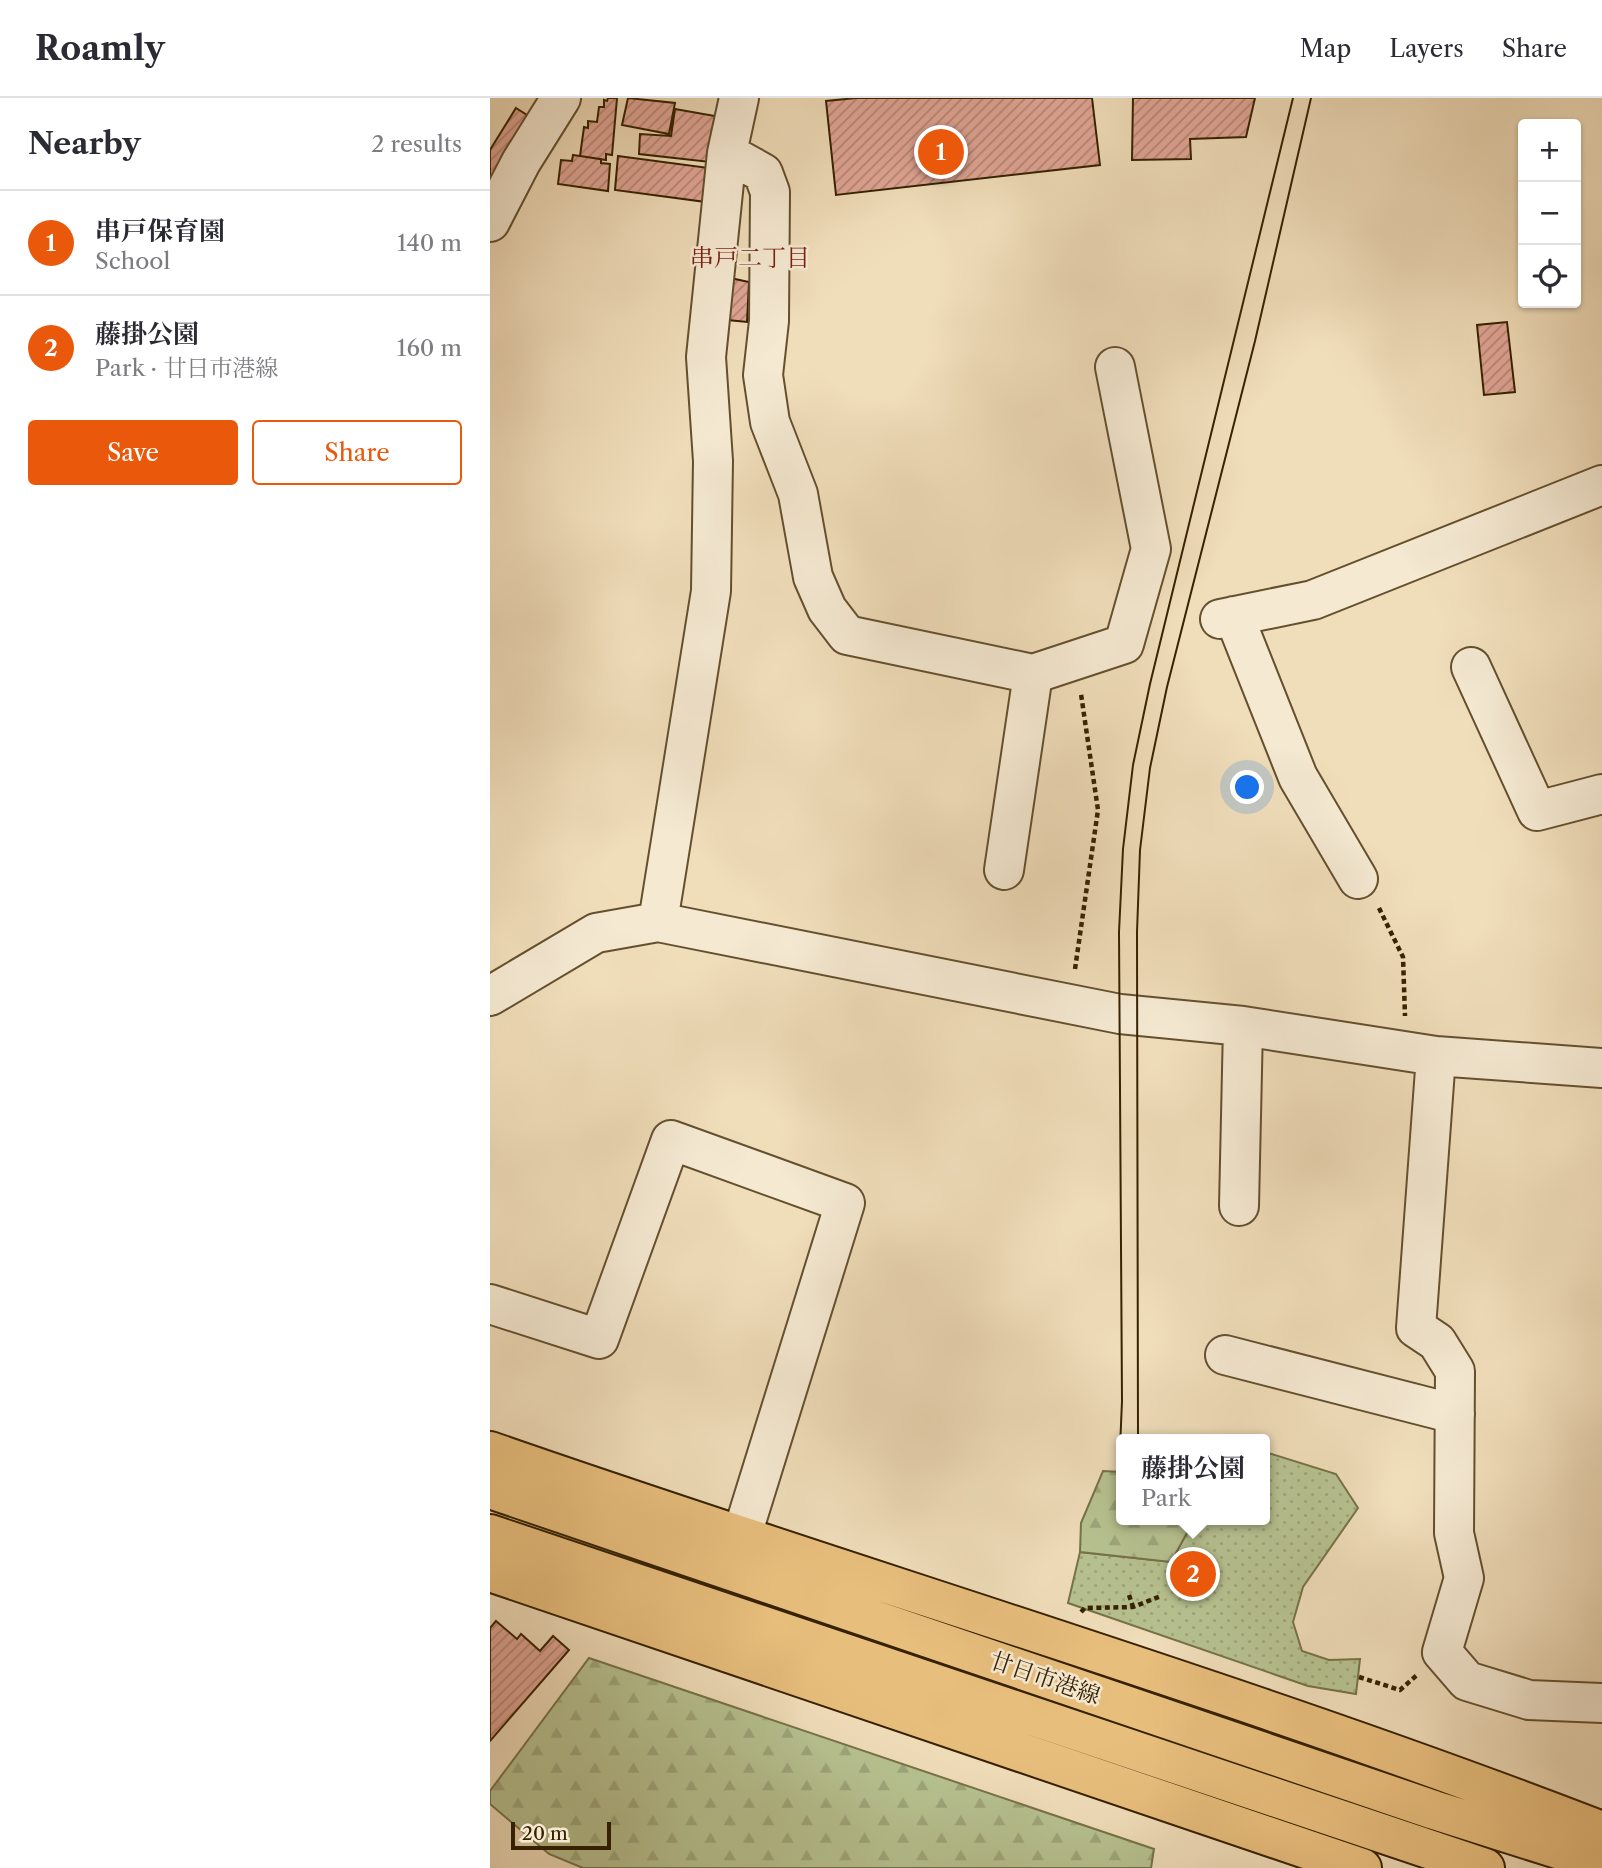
<!DOCTYPE html>
<meta charset="utf-8">
<style>
body{margin:0;font-family:"Libre Caslon Text","Noto Serif JP",serif;background:#f7f7f7;color:#2b2b33}
.controls{position:absolute;right:21px;top:21px;display:grid;overflow:hidden;border-radius:7px;box-shadow:0 2px 5px #0004}
.controls button{width:63px;height:63px;display:grid;place-items:center;padding:0;border:0;border-bottom:2px solid #e1e1e2;background:#fff;color:#2b2b33;font:35px sans-serif}
.scale{position:absolute;left:21px;bottom:18px;width:100px;box-sizing:border-box;padding-left:7px;border:4px solid #362100;border-top:0;font-size:19px;line-height:24px;white-space:nowrap;color:#362100;-webkit-text-stroke:5px #f5e9d2;paint-order:stroke}
.you{position:absolute;left:758px;top:690px;width:24px;height:24px;margin:-18px;border:5px solid #fff;border-radius:50%;background:#1a73e8;box-shadow:0 0 0 10px #1a73e833}
.badge{display:grid;place-items:center;width:46px;height:46px;border-radius:50%;background:#ea580c;color:#fff;font-size:23px;font-weight:700}
.pin{position:absolute;translate:-50% -50%;border:4px solid #fff;box-shadow:0 2px 7px #0006}
.popup{position:absolute;left:626px;top:1336px;width:154px;height:91px;box-sizing:border-box;display:grid;place-content:center;border-radius:7px;background:#fff;filter:drop-shadow(0 2px 5px #0005);font-size:23px;white-space:nowrap;color:#7c7c81}
.popup b{font-size:26px;color:#2b2b33}
.popup::after{content:'';position:absolute;left:50%;top:100%;margin-left:-14px;border:14px solid transparent;border-top-color:#fff}
.list{margin:0;padding:0;list-style:none}
h2{display:flex;justify-content:space-between;align-items:center;height:91px;margin:0;padding:0 28px;font-size:30px}
h2 small{font-size:23px;font-weight:400;color:#7c7c81}
.list li{display:grid;grid-template-columns:46px 1fr auto;gap:21px;align-items:center;box-sizing:border-box;height:105px;padding:0 28px;border-top:2px solid #e1e1e2}
.list b{display:block;font-size:26px;white-space:nowrap}
.list p{margin:0;font-size:23px;white-space:nowrap;color:#7c7c81}
.list em{font-size:23px;font-style:normal;color:#7c7c81}
.actions{display:flex;gap:14px;padding:21px 28px}
.actions a{flex:1;padding:16px 0;border:2px solid #ea580c;border-radius:7px;text-align:center;font-size:24px;color:#ea580c}
.actions .main{background:#ea580c;color:#fff}
.icon{flex:none;width:38px;height:38px;fill:none;stroke:currentColor;stroke-width:2;stroke-linecap:round;stroke-linejoin:round}
.map{position:relative;flex:none;width:1112px;height:1770px;overflow:hidden}
header{display:flex;align-items:center;gap:42px;box-sizing:border-box;height:98px;padding:0 35px;background:#fff;border-bottom:2px solid #e1e1e2}
header strong{font-size:33px}
nav{display:flex;gap:38px;margin-inline-start:auto;font-size:24px}
main{display:flex}
aside{flex:1;background:#fff}
.map>svg:first-child{display:block}
</style>
<header>
<strong>Roamly</strong>
<nav><a>Map</a><a>Layers</a><a>Share</a></nav>
</header>
<main>
<aside>
<h2>Nearby<small>2 results</small></h2>
<ul class="list">
<li><span class="badge">1</span><div><b>串戸保育園</b><p>School</p></div><em>140 m</em></li>
<li><span class="badge">2</span><div><b>藤掛公園</b><p>Park · 廿日市港線</p></div><em>160 m</em></li>
</ul>
<div class="actions"><a class="main">Save</a><a>Share</a></div>
</aside>
<div class="map">
<svg width="1112" height="1770" viewBox="0 0 1112 1770">
<defs>
<pattern id="grass-dots" width="8" height="8" patternUnits="userSpaceOnUse" patternTransform="scale(1.75)"><rect width="8" height="8" fill="#b7c291"/><path d="M2 2h.1M6 6h.1" fill="none" stroke="#9ea67b" stroke-width="1.8" stroke-linecap="round"/></pattern>
<pattern id="forest-firs" width="22" height="20" patternUnits="userSpaceOnUse" patternTransform="scale(1.75)"><rect width="22" height="20" fill="#b7c291"/><path d="M5 1l3.5 6h-7zM16 11l3.5 6h-7z" fill="#9ea67b"/></pattern>
<pattern id="building-hatch" width="6" height="6" patternUnits="userSpaceOnUse" patternTransform="scale(1.75)"><rect width="6" height="6" fill="#e0a595"/><path d="M-1 1l2-2M0 6l6-6M5 7l2-2" fill="none" stroke="#b68677"/></pattern>
</defs>
<rect width="100%" height="100%" fill="#f0ddba"/>
<filter id="stains"><feTurbulence type="fractalNoise" baseFrequency=".00286" numOctaves="4"/><feColorMatrix values="0 0 0 0 .2 0 0 0 0 .09 0 0 0 0 .02 0 0 0 .5 -.17"/></filter>
<radialGradient id="worn" r=".72"><stop offset=".6" stop-color="#630" stop-opacity="0"/><stop offset="1" stop-color="#630" stop-opacity=".3"/></radialGradient>
<!-- grass -->
<path fill="url(#grass-dots)" stroke="#767248" stroke-width="2" d="M775 1354 846 1376 868 1410 813 1489 803 1524 812 1553 839 1562 870 1561 866 1596 818 1588 578 1505 590 1454 681 1464 704 1422H775Z"/>
<!-- forest -->
<path fill="url(#forest-firs)" stroke="#767248" stroke-width="2" d="M613 1373 631 1374V1422H704L681 1464 590 1454 591 1425Z
M99 1560 664 1751 661 1770H93L59 1756 0 1706V1693Z"/>
<!-- building -->
<path fill="url(#building-hatch)" stroke="#362100" stroke-width="2" d="M118 0H127L122 57 116 56V62L90 58 94 29 98 30V23L107 24 109 9H114V2L117 3Z
M138 0 185 5 179 36 132 27Z
M366 0H602L610 67 346 97 336 3Z
M643 0H765L756 39 700 41 701 61 642 62Z
M26 10 48 24 0 85V52Z
M185 11 225 18 220 64 149 56 150 36 181 38Z
M83 57 111 61V65L120 66 118 93 68 86 71 62 82 63Z
M128 58 219 70 216 104 125 92Z
M245 181 259 184 257 224 238 222 239 183Z
M1017 224 1025 294 994 297 987 227Z
M6 1523 27 1541 31 1536 50 1553 63 1538 79 1552 0 1643V1530Z"/>
<g fill="none" stroke-linecap="round" stroke-linejoin="round">
<defs>
<path id="minor" d="M237 55 273 75 280 94 279 223 273 277 280 324 308 396 323 479 337 511 357 537 543 576 634 546 661 451 625 269
M0 124 31 64 71 0
M744 518 808 679 868 781
M730 521 823 502 1112 387
M981 569 1047 713 1112 696
M514 772 543 576
M168 824 221 493 223 363 216 259 237 55 249 0
M0 898 106 835 168 824 630 916 753 928 946 958 1112 970
M946 958 926 1230 947 1244 965 1273 964 1435 974 1480 952 1554 977 1583 1039 1602 1112 1605
M749 1108 753 928
M0 1206 109 1241 181 1042 355 1105 251 1440
M735 1257 965 1316"/>
<path id="major" d="M0 1353C370 1482 747 1592 1112 1733
M0 1391 944 1712 1112 1765
M0 1436 995 1770
M0 1474 872 1770"/>
</defs>
<!-- minor casing -->
<use href="#minor" stroke="#64502e" stroke-width="42"/>
<!-- major casing -->
<use href="#major" stroke="#362100" stroke-width="42"/>
<!-- path -->
<path stroke="#362100" stroke-width="4.5" stroke-dasharray="5 3.5" stroke-linecap="butt" d="M889 810 913 859 915 918
M585 871 608 712 591 596
M639 1497 643 1509
M591 1514 595 1510 643 1509 671 1498
M869 1579 910 1592 927 1577"/>
<!-- minor -->
<use href="#minor" stroke="#f5e9d2" stroke-width="38"/>
<!-- major -->
<use href="#major" stroke="#e8be7d" stroke-width="38"/>
<!-- tram -->
<path stroke="#362100" stroke-width="2" d="M648 1341 647 834 650 752 660 670 677 589 765 243 821 0
M629 1373 632 1303 629 834 633 751 643 667 660 586 803 0"/>
</g>
<g text-anchor="middle" stroke-width="5" stroke-linejoin="round" paint-order="stroke">
<!-- street labels -->
<g font-size="23" fill="#362100" stroke="#f5e9d2">
<text transform="translate(555 1580) rotate(19)" y="8">廿日市港線</text>
</g>
<!-- neighbourhood labels -->
<g font-size="24" fill="#7a1f14" stroke="#f5e9d2">
<text x="260" y="168">串戸二丁目</text>
</g>
</g>
<rect width="100%" height="100%" filter="url(#stains)"/>
<rect width="100%" height="100%" fill="url(#worn)"/>
</svg>
<div class="controls">
<button>+</button>
<button>−</button>
<button><svg class="icon" aria-label="locate" viewBox="0 0 24 24"><circle cx="12" cy="12" r="6"/><path d="M12 2v4M12 18v4M2 12h4M18 12h4"/></svg></button>
</div>
<div class="scale">20 m</div>
<div class="you"></div>
<div class="pin badge" style="left:451px;top:54px">1</div>
<div class="pin badge" style="left:703px;top:1476px">2</div>
<div class="popup"><b>藤掛公園</b>Park</div>
</div>
</main>
